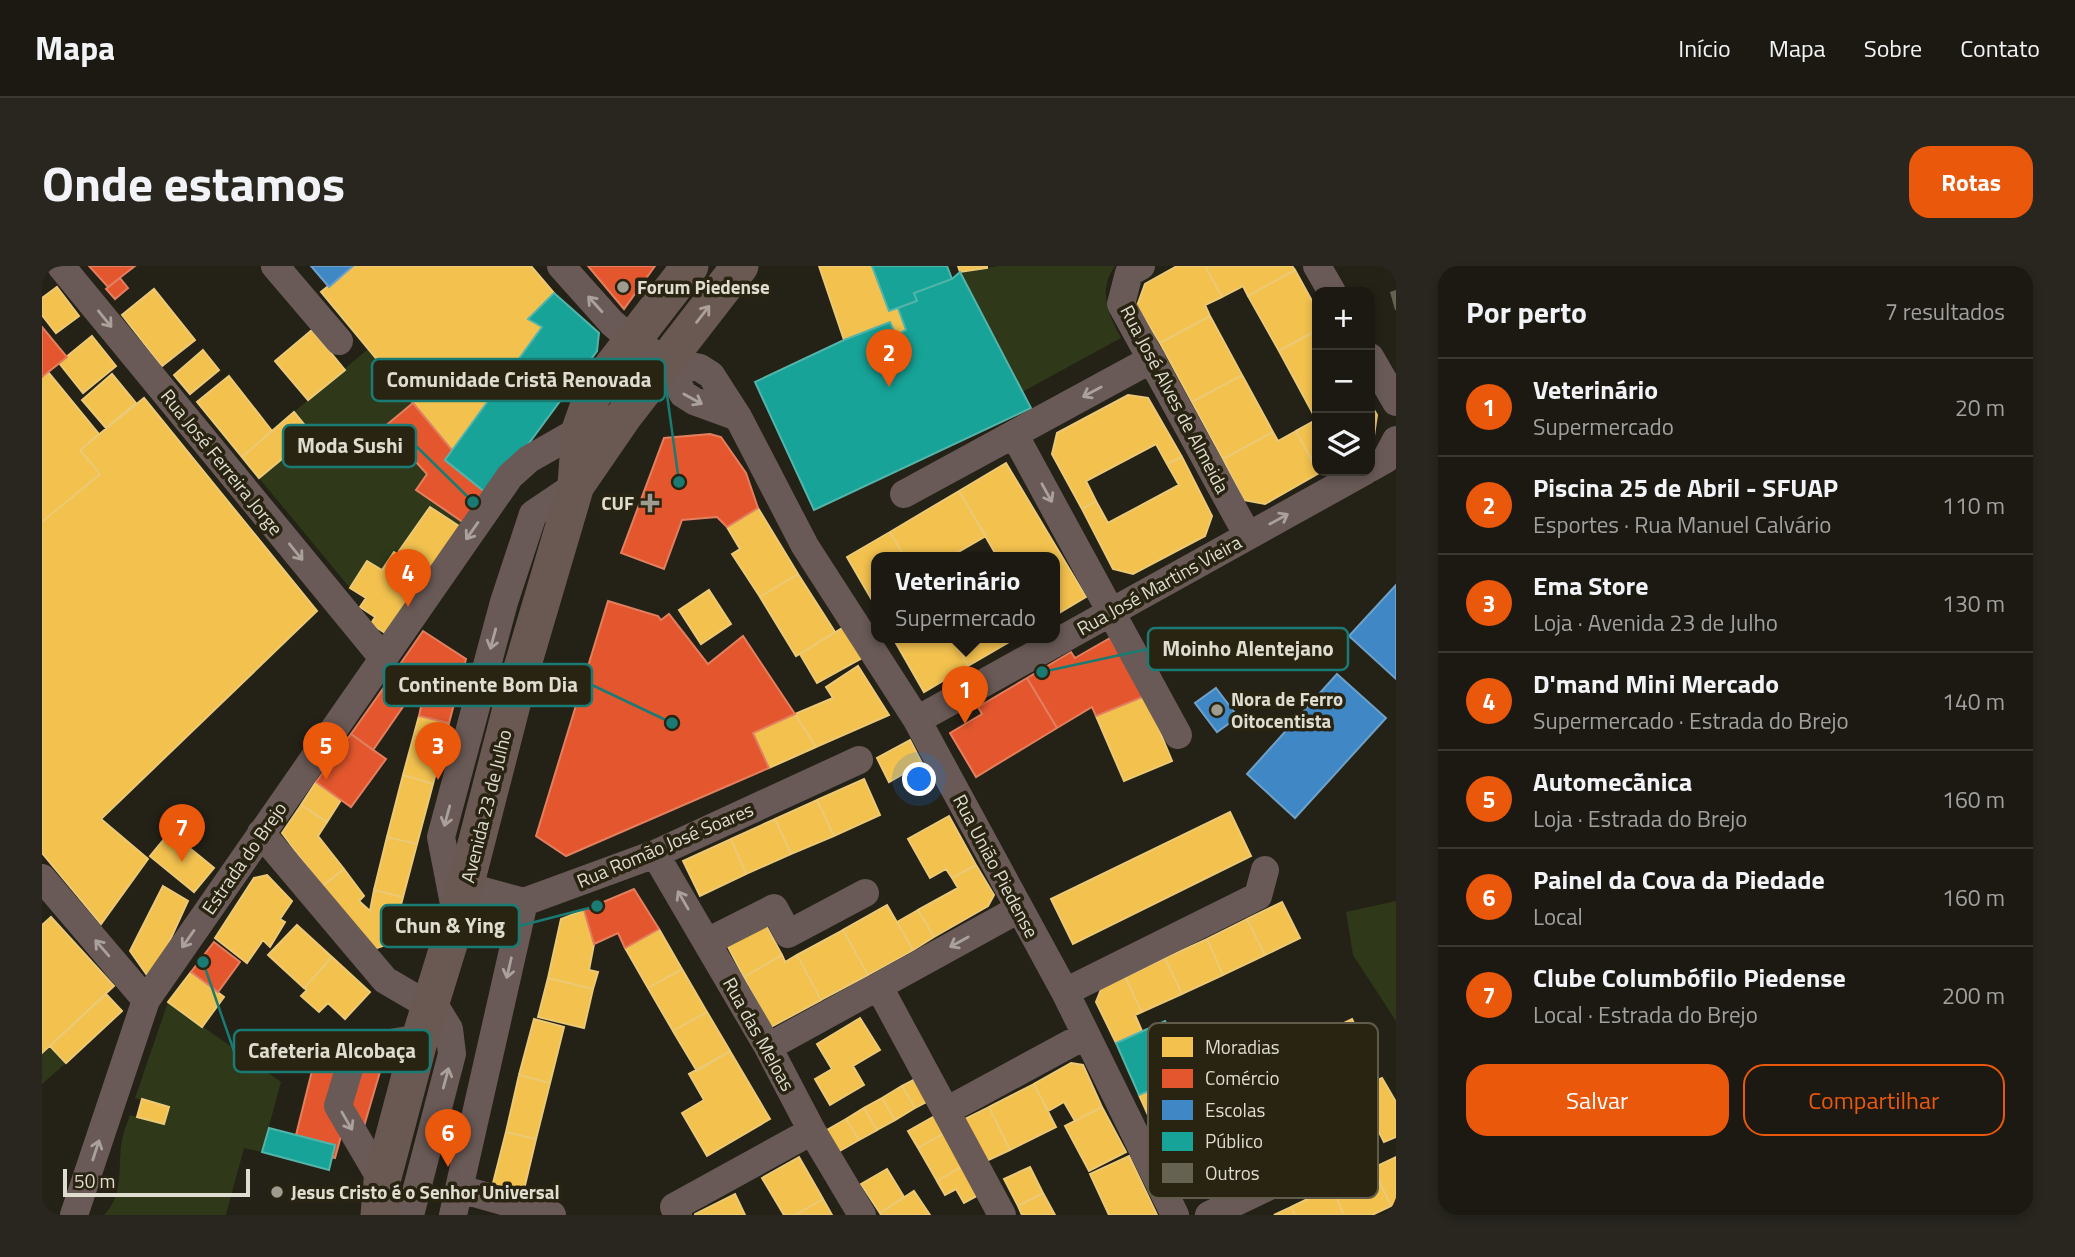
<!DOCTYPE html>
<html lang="pt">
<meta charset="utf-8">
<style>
body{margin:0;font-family:"Titillium Web",sans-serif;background:#28261f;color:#f1f3f6}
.controls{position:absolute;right:21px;top:21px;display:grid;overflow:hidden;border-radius:14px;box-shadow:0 4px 10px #0003}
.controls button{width:63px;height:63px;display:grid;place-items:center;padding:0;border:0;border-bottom:2px solid #393831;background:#1b1911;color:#f1f3f6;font:35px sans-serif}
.scale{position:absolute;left:21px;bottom:18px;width:187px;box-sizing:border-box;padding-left:7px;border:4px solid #dfdcd0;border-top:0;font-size:19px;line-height:24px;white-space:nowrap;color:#dfdcd0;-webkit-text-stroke:5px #292412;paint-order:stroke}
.you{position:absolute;left:878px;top:514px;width:24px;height:24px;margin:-18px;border:5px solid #fff;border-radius:50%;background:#1a73e8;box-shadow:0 0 0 10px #1a73e833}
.badge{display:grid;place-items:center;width:46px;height:46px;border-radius:50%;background:#ea580c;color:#fff;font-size:23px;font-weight:700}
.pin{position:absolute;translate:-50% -58px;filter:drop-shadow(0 2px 4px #0008)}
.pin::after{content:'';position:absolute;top:37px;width:24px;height:21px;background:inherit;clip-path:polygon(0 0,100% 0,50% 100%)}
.popup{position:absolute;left:829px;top:286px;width:189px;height:91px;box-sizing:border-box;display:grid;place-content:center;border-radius:14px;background:#1b1911;filter:drop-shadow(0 2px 5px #0005);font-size:23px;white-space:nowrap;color:#a0a09f}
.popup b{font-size:26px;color:#f1f3f6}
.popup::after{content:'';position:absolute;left:50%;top:100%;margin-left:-14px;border:14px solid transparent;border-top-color:#1b1911}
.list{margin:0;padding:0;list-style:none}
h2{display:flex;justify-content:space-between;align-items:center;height:91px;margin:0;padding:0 28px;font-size:30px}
h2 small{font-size:23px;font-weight:400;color:#a0a09f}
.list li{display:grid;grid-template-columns:46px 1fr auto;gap:21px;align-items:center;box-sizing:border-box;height:98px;padding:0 28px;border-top:2px solid #393831}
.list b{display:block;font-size:26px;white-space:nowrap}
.list p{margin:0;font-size:23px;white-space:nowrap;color:#a0a09f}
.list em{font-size:23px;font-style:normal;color:#a0a09f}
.actions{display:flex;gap:14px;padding:21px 28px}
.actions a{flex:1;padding:16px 0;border:2px solid #ea580c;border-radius:21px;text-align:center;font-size:24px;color:#ea580c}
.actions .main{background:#ea580c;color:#fff}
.icon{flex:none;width:38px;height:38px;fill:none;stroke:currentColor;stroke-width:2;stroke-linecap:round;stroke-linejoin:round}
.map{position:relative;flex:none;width:1354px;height:949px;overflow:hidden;border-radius:21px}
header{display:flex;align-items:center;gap:42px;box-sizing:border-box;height:98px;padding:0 35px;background:#1b1911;border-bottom:2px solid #393831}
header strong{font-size:33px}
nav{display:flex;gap:38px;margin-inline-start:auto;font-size:24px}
.intro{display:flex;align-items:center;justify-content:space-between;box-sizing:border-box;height:168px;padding:0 42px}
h1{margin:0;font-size:49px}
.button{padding:18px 32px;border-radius:21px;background:#ea580c;color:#fff;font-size:24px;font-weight:700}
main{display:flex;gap:42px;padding:0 42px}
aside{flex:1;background:#1b1911;border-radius:21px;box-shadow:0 4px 10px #0003}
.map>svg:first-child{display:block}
</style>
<header>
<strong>Mapa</strong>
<nav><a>Início</a><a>Mapa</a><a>Sobre</a><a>Contato</a></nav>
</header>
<div class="intro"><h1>Onde estamos</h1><a class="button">Rotas</a></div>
<main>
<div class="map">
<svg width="1354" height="949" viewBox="0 0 1354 949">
<rect width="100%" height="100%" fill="#242117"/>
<!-- green -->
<path fill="#2f391a" d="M957 0H1073C1055 24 1067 50 1079 72L980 126 918 6Z
M326 83 371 137 343 162 385 208 374 224 425 259 389 307 340 304 325 295 308 322 217 212 270 168 252 146Z
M1354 635V755L1311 689 1304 646Z
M126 736 239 816 220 886 202 882 184 949H62C84 927 74 898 81 870 82 863 86 856 88 849L121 858 127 842 93 832Z
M8 780 24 797 0 818V787Z"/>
<!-- homes -->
<path fill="#f2c14e" stroke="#ecc975" stroke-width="2" d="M311 0H489L512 27 486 53 500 61 410 184 279 26Z
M777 0H830L847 45 856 42 864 64 854 69 848 56 802 74Z
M916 0H945V2L918 6Z
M1135 0H1163L1180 31 1163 39 1168 50 1118 77 1095 40 1103 18Z
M1163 0H1250L1253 4 1206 30 1201 20 1180 31Z
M1253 4 1275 44V64L1237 85 1206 30Z
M15 21 37 50 14 67 0 49V32Z
M112 23 153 74 120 100 80 49Z
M1168 50 1200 109 1150 136 1118 77Z
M270 64 303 104 266 134 233 95Z
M1275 64V140L1269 144 1237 85Z
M50 70 74 100 41 127 17 97Z
M161 84 177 104 148 128 132 109Z
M6 106 57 168 38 184 58 208 0 256V111Z
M70 108 94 137 64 162 40 134Z
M1200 109 1231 166 1181 193 1150 136Z
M187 110 230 165 200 191 155 136Z
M1086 129 1106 132 1140 191 1125 198 1114 178 1044 215 1054 235 1040 243 1010 188 1015 167Z
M102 132 275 345 59 553 106 593 59 658 0 587V256L58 208 38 184Z
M1328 137 1335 149 1331 177 1328 179Z
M1275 140V204L1254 165 1274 154 1269 144Z
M252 146 270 168 217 212 200 191Z
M1254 165 1277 207 1223 238 1202 234 1181 193 1231 166 1236 175Z
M1140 191 1170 250 1163 270 1091 308 1071 303 1040 243 1054 235 1066 257 1137 219 1125 198Z
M964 197 1044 331 1012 350V292H956L917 225Z
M917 225 944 270 906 292H863L848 266Z
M388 241 420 262 389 307 357 285Z
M716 242 756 308 718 331 690 288 698 283 685 261Z
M848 266 863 292H834V341L805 291Z
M352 286 387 308 348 370 329 358 333 351 318 341 324 332 308 322 325 295 340 304Z
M756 308 793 366 754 390 718 331Z
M667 324 689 358 659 378 637 344Z
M802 361 820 392 775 417 758 388Z
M851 372H910L926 400 882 426Z
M910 372H974L926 400Z
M816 400 847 449 774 481 753 448 791 432 784 421Z
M1103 430 1130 495 1082 515 1054 450Z
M753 448 774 481 727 502 711 467Z
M377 450 407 457 391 518 361 509Z
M868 474 880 497 847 516 835 492Z
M361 509 391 518 375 578 345 571Z
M822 513 838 549 792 570 775 534Z
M274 516 299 534 285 556 259 539Z
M775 534 792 570 749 588 733 553Z
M259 539 285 556 276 570 302 603 280 620 240 567Z
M1188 546 1209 590 1031 678 1009 633Z
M907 550 934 599 910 612 904 603 888 612 866 573Z
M733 553 749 588 704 608 689 573Z
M128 566 172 602 152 626 108 590Z
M345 571 375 578 361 631 332 624Z
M689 573 704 608 658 630 641 595Z
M934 599 952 629 946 640 892 671 876 644 916 622 910 612Z
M302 603 322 630 317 635 328 645 332 624 361 631 349 677 332 683 280 620Z
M225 609 250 635 238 653 243 656 228 681 221 674 205 697 173 672 212 612Z
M121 620 146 635 113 707 105 709 88 685Z
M1240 636 1258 672 1223 689 1205 653Z
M845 639 871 684 826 709 801 664Z
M542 644 552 678 547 704 556 706 551 723 506 712 519 653Z
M876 644 892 671 871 684 855 656Z
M9 651 72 720 0 787V659Z
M1205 653 1223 689 1181 709 1165 673Z
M722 656 740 689 702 711 684 677Z
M255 659 290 691 262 722 226 689Z
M617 663 640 703 606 722 583 682Z
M801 664 826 709 779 734 755 689Z
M1165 673 1181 709 1140 728 1123 692Z
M740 689 743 696 755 689 779 734 729 761 702 711Z
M290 691 328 726 303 753 286 737 277 746 259 730 265 724 262 722Z
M1123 692 1140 728 1100 746 1083 711Z
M640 703 665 746 631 765 606 722Z
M149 706 182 731 160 761 126 736Z
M1083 711 1100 746 1093 749 1100 765 1074 777 1054 736 1060 721Z
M506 712 551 723 542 762 496 751Z
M64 728 80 745 24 797 8 780Z
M665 746 688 785 655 805 631 765Z
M818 752 838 784 811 800 822 819 788 839 773 813 790 803 775 778Z
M492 753 522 761 508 817 477 809Z
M1310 753 1327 790 1285 810 1268 773Z
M1268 773 1285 810 1246 829 1228 793Z
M688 785 728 853 665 890 640 847 662 834 647 808Z
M1228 793 1246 829 1202 849 1185 813Z
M1029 797 1041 799 1060 841 1033 855 1022 836 1006 845 992 818Z
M477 809 508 817 494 873 464 866Z
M879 810 892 832 873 842 860 820Z
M1340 812 1354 836V871L1342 876 1315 823Z
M1185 813 1202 849 1162 866 1147 831Z
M992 818 1014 861 968 884 947 841Z
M1123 818 1137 849 1152 843 1168 880 1128 898 1097 829Z
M860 820 873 842 853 854 840 832Z
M840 832 853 854 835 864 822 842Z
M100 833 127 841 122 858 95 851Z
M947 841 968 884 938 898 917 856Z
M1060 841 1084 886 1047 905 1023 860Z
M822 842 835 864 817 874 804 853Z
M898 847 908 864 876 882 866 865Z
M804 853 817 874 796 886 783 865Z
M908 864 926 897 895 915 876 882Z
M464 866 494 873 480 932 449 925Z
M1087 890 1115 949H1067L1048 908Z
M757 891 781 933 753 949H742L720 912Z
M1354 891V938L1349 940 1331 902Z
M926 897 942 926 922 937 914 923 903 929 895 915Z
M988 901 1001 927 976 940 962 913Z
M1331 902 1349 940 1330 949H1302L1290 921Z
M845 903 862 931 838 947 819 918Z
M1290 921 1302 949H1253L1249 941Z
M872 925 888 949H839L838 947Z
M1001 927 1013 949H980L976 940Z
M693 928 703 949H653V948Z
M781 933 790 949H753Z
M1249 941 1253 949H1232Z"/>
<!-- shops -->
<path fill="#e4572e" stroke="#e27f5f" stroke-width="2" d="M47 0H93L66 21Z
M546 0H613L582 43Z
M78 12 86 22 73 33 64 23Z
M0 61 25 91 0 111Z
M371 137 410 184 403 194 444 227 425 259 374 224 385 208 342 161Z
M668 168 679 171 704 207 716 242 685 261 675 251 640 254 622 303 579 287 622 172Z
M566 335 616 350 619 354 627 348 666 398 701 370 753 448 711 467 727 502 524 590 494 570Z
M381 365 424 393 407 457 377 450 384 417 374 410 361 432 343 420Z
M1068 372 1103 430 1054 450 1050 441 1015 462 985 412 1029 386 1033 392Z
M985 412 1015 462 934 511 908 467 940 448 936 441Z
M343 420 365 435 331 484 309 468Z
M309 468 344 493 309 541 274 516Z
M592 623 617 663 583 682 576 667 552 678 542 644Z
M172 676 198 696 176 726 149 706Z
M276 781 340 799 320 867 301 863 293 892 251 881Z"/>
<!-- schools -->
<path fill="#3f88c5" stroke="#6fa1c8" stroke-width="2" d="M269 0H311L287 21Z
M1354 319V413L1307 370Z
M1295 408 1344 452 1253 552 1205 508Z
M1174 422 1196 451 1175 466 1153 437Z"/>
<!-- public -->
<path fill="#17a398" stroke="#53b4a9" stroke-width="2" d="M830 0H905L910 13 872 27 875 35 847 45Z
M918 6 989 142 772 244 713 116 802 74 848 56 854 69 864 64 856 42 875 35 872 27 910 13Z
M512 27 557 67 555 85 448 230 403 194 500 61 486 53Z
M1123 755 1147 808 1097 829 1074 777Z
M227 862 293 879 287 904 220 886Z"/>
<!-- building -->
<path fill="#666251" d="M1354 24V44H1353L1348 26Z"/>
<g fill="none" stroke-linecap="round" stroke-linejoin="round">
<!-- minor -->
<path stroke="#695a57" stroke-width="28" d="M19 0 341 392
M233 0 297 75
M519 0 570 57 590 74 624 95 658 102 669 109 696 151 763 280 875 454 1023 726 1133 949
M1099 0 1087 7 1079 38 1206 270
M1275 0 1290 26
M1328 91 1354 136
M624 95 641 128 652 135 696 151
M972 168 1136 469
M1328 202 1344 193 1354 174
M862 228 1110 93
M875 454 1323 205
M219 567 343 714 396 745 407 763 410 788 368 949
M613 588 726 781 770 865 820 949
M0 612 104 734
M423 620 482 636 613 588 817 494
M414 648 399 571 462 336 491 248 534 219
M665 676 732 642 746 668 823 627
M837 721 960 949
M1023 726 1216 630 1223 604
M726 781 977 643
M904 845 1044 769
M340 915 296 840 313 783 378 772
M1120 921 1299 839 1317 877 1167 949
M418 923 510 949
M32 949 104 734 468 210 487 193 538 164
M411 949 482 636
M636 949 632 941 770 865"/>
<!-- major -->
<path stroke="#6a5953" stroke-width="37" d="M535 218 581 151 698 0
M337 949 340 915 378 772 415 652 475 419 534 219 538 164 550 130 566 106 648 0"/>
</g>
<!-- one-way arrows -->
<defs><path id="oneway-shaft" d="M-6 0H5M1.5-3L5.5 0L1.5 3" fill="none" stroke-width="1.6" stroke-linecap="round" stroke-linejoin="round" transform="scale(1.75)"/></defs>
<g stroke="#aaa29a">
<use href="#oneway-shaft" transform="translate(553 38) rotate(-132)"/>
<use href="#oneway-shaft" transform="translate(63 53) rotate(51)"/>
<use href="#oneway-shaft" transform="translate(1050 126) rotate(152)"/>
<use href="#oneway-shaft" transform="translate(651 133) rotate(29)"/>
<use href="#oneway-shaft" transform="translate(1005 227) rotate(61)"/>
<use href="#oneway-shaft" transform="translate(1237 253) rotate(-29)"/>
<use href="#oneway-shaft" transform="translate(430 265) rotate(125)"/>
<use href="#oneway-shaft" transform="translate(254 286) rotate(51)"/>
<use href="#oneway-shaft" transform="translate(451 373) rotate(105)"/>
<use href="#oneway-shaft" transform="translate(405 550) rotate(105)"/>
<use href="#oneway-shaft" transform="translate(641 634) rotate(-120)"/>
<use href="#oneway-shaft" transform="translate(146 673) rotate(125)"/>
<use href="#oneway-shaft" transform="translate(917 676) rotate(151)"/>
<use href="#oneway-shaft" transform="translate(60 682) rotate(-131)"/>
<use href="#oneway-shaft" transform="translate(467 702) rotate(103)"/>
<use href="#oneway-shaft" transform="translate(404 812) rotate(-75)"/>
<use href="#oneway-shaft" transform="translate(305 855) rotate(60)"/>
<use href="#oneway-shaft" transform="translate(54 884) rotate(-72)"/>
</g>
<use stroke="#aaa198" href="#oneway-shaft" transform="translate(661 48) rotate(-52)"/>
<!-- markers -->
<g fill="#9e9b8f" stroke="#292412" stroke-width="2.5">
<circle cx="581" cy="21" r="7"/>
<path d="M604.5 226.5h7v7h7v7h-7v7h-7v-7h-7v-7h7z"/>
<circle cx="1175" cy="444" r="7"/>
<circle cx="235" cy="926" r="7"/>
</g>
<g text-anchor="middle" stroke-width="7" stroke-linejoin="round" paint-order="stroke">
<!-- poi labels -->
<g font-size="19" font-weight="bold" fill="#dfdcd0" stroke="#292412" text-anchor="start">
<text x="595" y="28">Forum Piedense</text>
<text x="592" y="244" text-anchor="end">CUF</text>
<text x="1189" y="440">Nora de Ferro<tspan x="1189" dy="22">Oitocentista</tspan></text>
<text x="249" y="933">Jesus Cristo é o Senhor Universal</text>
</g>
<!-- street labels -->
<g font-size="19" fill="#dfdcd0" stroke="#292412">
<text transform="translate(1133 133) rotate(62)" y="7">Rua José Alves de Almeida</text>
<text transform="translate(180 196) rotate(51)" y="7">Rua José Ferreira Jorge</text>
<text transform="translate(1117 319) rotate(-29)" y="7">Rua José Martins Vieira</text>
<text transform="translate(444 540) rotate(-76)" y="7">Avenida 23 de Julho</text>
<text transform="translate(623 579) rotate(-23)" y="7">Rua Romão José Soares</text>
<text transform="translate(202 592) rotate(-55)" y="7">Estrada do Brejo</text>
<text transform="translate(954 600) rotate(62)" y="7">Rua União Piedense</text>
<text transform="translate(717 768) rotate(61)" y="7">Rua das Meloas</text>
</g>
</g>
<!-- legend -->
<rect x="1106" y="757" width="230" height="175" rx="10" fill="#292412" stroke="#605b4b" stroke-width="2"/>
<rect x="1120" y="771" width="31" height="20" fill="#f2c14e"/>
<rect x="1120" y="803" width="31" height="19" fill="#e4572e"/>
<rect x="1120" y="834" width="31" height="20" fill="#3f88c5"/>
<rect x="1120" y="866" width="31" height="19" fill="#17a398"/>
<rect x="1120" y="897" width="31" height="20" fill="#666251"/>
<g font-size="19" fill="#dfdcd0">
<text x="1163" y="788">Moradias</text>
<text x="1163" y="819">Comércio</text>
<text x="1163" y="851">Escolas</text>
<text x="1163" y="882">Público</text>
<text x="1163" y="914">Outros</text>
</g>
<!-- callouts -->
<path fill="none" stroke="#197b73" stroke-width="2.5" d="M637 216L623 114M431 236L374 180M1000 406L1106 383M630 457L550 419M555 640L477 660M161 696L192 785"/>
<g fill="#197b73" stroke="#292412" stroke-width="2.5">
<circle cx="637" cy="216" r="7"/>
<circle cx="431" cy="236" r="7"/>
<circle cx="1000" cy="406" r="7"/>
<circle cx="630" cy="457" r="7"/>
<circle cx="555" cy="640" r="7"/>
<circle cx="161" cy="696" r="7"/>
</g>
<g fill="#292412" stroke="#197b73" stroke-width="2.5">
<rect x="330" y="93" width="293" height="42" rx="7"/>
<rect x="241" y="159" width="133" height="42" rx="7"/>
<rect x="1106" y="362" width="200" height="42" rx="7"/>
<rect x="342" y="398" width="208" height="42" rx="7"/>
<rect x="339" y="639" width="138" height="42" rx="7"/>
<rect x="192" y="764" width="196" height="42" rx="7"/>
</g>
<g font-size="21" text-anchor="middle" font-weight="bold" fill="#dfdcd0">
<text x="477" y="121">Comunidade Cristã Renovada</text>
<text x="308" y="187">Moda Sushi</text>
<text x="1206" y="390">Moinho Alentejano</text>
<text x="446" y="426">Continente Bom Dia</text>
<text x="408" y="667">Chun &amp; Ying</text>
<text x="290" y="792">Cafeteria Alcobaça</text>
</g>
</svg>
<div class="controls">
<button>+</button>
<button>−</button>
<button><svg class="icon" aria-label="layers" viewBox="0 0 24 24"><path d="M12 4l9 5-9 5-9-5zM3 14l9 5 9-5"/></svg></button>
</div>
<div class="scale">50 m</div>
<div class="you"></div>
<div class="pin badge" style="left:923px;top:458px">1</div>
<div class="popup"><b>Veterinário</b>Supermercado</div>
<div class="pin badge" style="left:847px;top:121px">2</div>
<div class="pin badge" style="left:396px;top:514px">3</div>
<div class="pin badge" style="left:366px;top:341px">4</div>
<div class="pin badge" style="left:284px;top:514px">5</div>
<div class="pin badge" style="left:406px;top:901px">6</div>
<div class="pin badge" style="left:140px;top:596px">7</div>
</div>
<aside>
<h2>Por perto<small>7 resultados</small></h2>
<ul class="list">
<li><span class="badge">1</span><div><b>Veterinário</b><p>Supermercado</p></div><em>20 m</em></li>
<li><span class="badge">2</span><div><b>Piscina 25 de Abril - SFUAP</b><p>Esportes · Rua Manuel Calvário</p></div><em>110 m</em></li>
<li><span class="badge">3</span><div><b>Ema Store</b><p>Loja · Avenida 23 de Julho</p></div><em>130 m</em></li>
<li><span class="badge">4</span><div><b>D'mand Mini Mercado</b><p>Supermercado · Estrada do Brejo</p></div><em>140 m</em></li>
<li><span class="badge">5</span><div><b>Automecãnica</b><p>Loja · Estrada do Brejo</p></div><em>160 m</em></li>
<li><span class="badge">6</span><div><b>Painel da Cova da Piedade</b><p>Local</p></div><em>160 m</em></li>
<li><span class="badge">7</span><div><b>Clube Columbófilo Piedense</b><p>Local · Estrada do Brejo</p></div><em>200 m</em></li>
</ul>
<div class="actions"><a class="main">Salvar</a><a>Compartilhar</a></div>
</aside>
</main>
